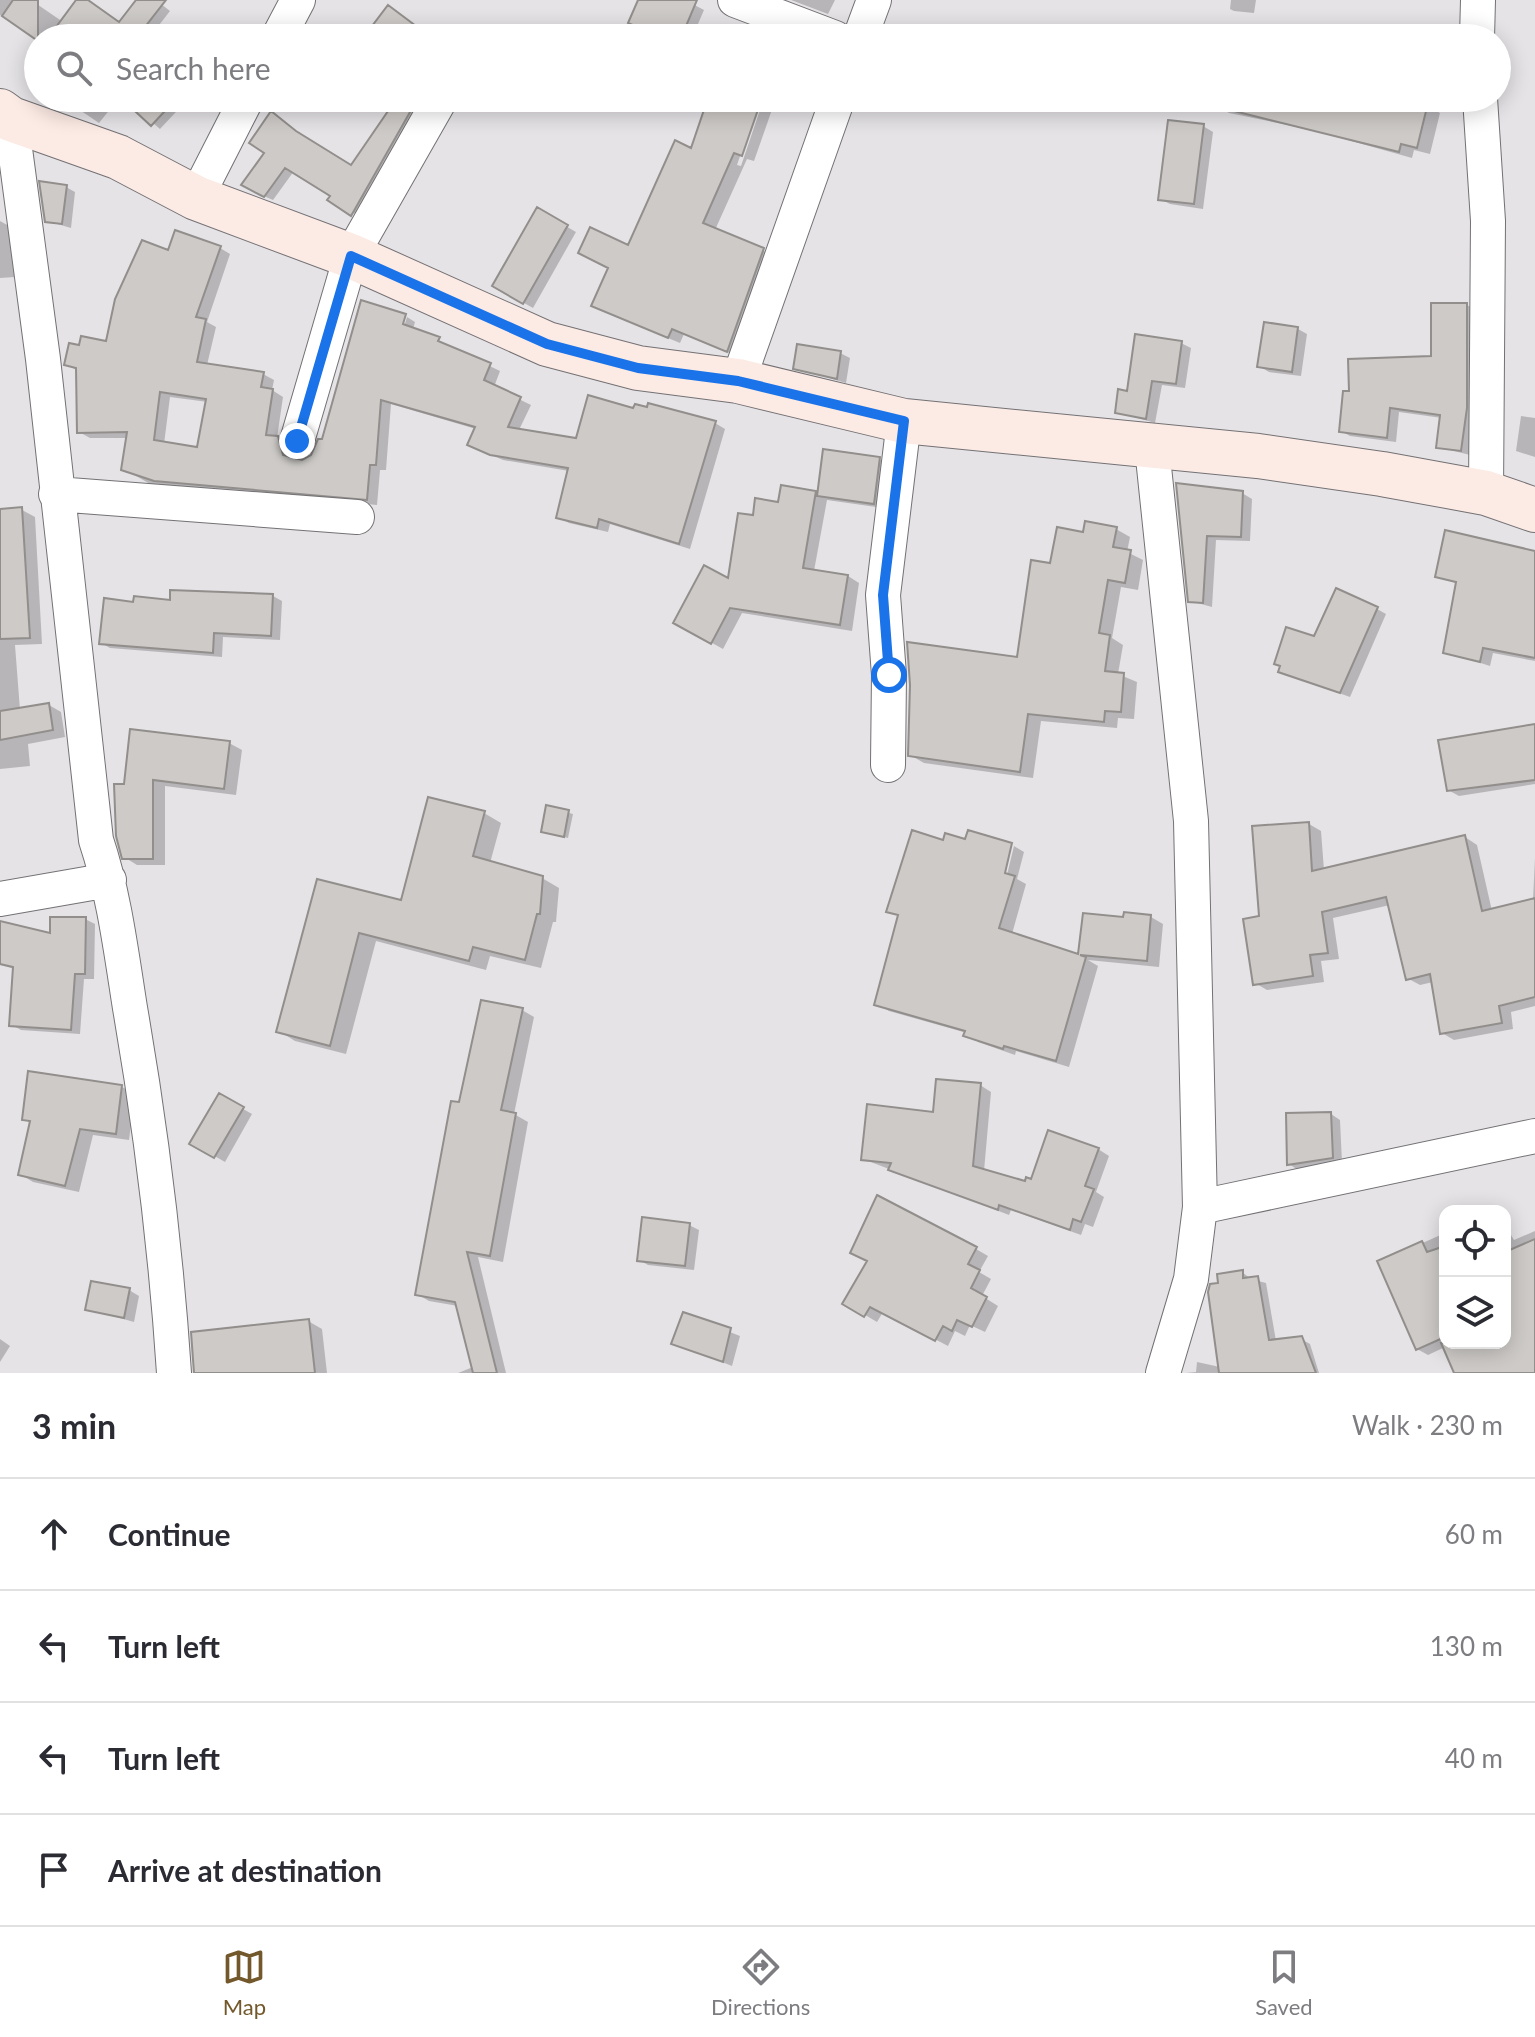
<!DOCTYPE html>
<meta charset="utf-8">
<style>
body{margin:0;font-family:Lato,sans-serif;background:#f7f7f7;color:#2b2b33}
.controls{position:absolute;right:24px;bottom:24px;display:grid;overflow:hidden;border-radius:16px;box-shadow:0 4px 20px #0003}
.controls button{width:72px;height:72px;display:grid;place-items:center;padding:0;border:0;border-bottom:2px solid #e1e1e2;background:#fff;color:#2b2b33;font:40px sans-serif}
.stop{position:absolute;width:24px;height:24px;margin:-18px;border:6px solid #1a73e8;border-radius:50%;background:#fff}
.stop.end{background:#1a73e8;border-color:#fff;box-shadow:0 2px 8px #0008}
.list{margin:0;padding:0;list-style:none}
h2{display:flex;justify-content:space-between;align-items:center;height:104px;margin:0;padding:0 32px;font-size:34px}
h2 small{font-size:26px;font-weight:400;color:#7c7c81}
.list li{display:grid;grid-template-columns:52px 1fr auto;gap:24px;align-items:center;box-sizing:border-box;height:112px;padding:0 32px;border-top:2px solid #e1e1e2}
.list b{display:block;font-size:30px;white-space:nowrap}
.list em{font-size:26px;font-style:normal;color:#7c7c81}
.icon{flex:none;width:44px;height:44px;fill:none;stroke:currentColor;stroke-width:2;stroke-linecap:round;stroke-linejoin:round}
.map{position:relative;flex:none;width:1535px;height:1373px;overflow:hidden}
.search{position:absolute;background:#fff;box-shadow:0 4px 20px #0003;left:24px;right:24px;top:24px;height:88px;display:flex;align-items:center;gap:20px;box-sizing:border-box;padding:0 28px;border-radius:44px;color:#7c7c81;font-size:30px}
.sheet{height:552px;background:#fff}
nav{display:flex;justify-content:space-around;align-items:center;box-sizing:border-box;height:112px;border-top:2px solid #e1e1e2;background:#fff;font-size:22px;color:#7c7c81}
nav a{display:grid;justify-items:center;gap:4px}
nav .on{color:#72582a}
.map>svg:first-child{display:block}
</style>
<div class="map">
<svg width="1535" height="1373" viewBox="0 0 1535 1373">
<rect width="100%" height="100%" fill="#e5e3e6"/>
<!-- shadow -->
<path fill="#0003" fill-rule="evenodd" d="M0 0H31L63 22 79 0H86L120 24 139 0H156L170 11 149 38 38 39 0 15Z
M640 0H685L704 10 692 38H663Z
M791 0H835L828 14Z
M1231 0H1256L1254 13 1234 11 1230 9Z
M1340 30 1372 38H1338Z
M62 98H119L99 123Z
M124 98H189L160 129Z
M400 98H415L425 104 360 218 333 195 294 171 273 200 250 190 304 138 352 167Z
M710 98H760L737 165 741 166 764 98 775 101 754 161 747 159 715 230 775 256 739 357 684 334 680 343 605 312 629 247 692 150Z
M1218 98H1430L1428 106 1440 113 1430 154 1414 150 1412 158 1312 130 1229 113 1216 105Z
M1203 126 1213 132 1203 209 1170 204 1160 199Z
M66 187 75 192 71 228 47 221Z
M538 210 576 232 533 308 494 286Z
M0 221 11 227 15 277 0 278Z
M220 248 230 254 207 322 216 327 207 365 263 374 274 380 272 390 283 397 277 438 288 444V454L295 461 312 458 402 334 407 317 415 322 413 329 500 371 494 387 531 405 519 430 577 440 635 410 715 423 725 429 690 549 610 524 608 532 569 523 558 517 569 471 503 460 480 450 476 429 391 404 386 470H380L377 505 150 484 124 469 128 438H90L79 432 78 371 66 364 80 347 108 344 169 253ZM170 397 208 402 199 449 164 444Z
M1467 305 1476 310 1470 455 1438 447 1442 418 1399 412 1396 442 1350 436 1341 431 1433 358Z
M1298 329 1307 334 1301 376 1269 372 1259 366Z
M1181 343 1191 348 1185 388 1162 385 1155 423 1117 412 1128 393Z
M840 353 850 358 846 383 795 368Z
M1521 416 1535 418V457L1516 451Z
M879 459 888 464 883 508 827 500 814 571 848 576 859 583 852 631 742 613 723 649 676 623 730 581 754 517 780 504 815 493 819 496Z
M1178 486 1242 493 1252 499 1250 541 1216 540 1212 607 1190 601Z
M22 510 35 517 42 644 15 645 20 710 49 705 61 712 65 737 28 744 30 766 0 769V511Z
M1116 529 1130 537 1127 552 1143 560 1138 590 1121 587 1112 638 1123 645 1118 674 1137 682 1134 719 1118 718 1117 728 1041 721 1033 778 924 763 910 755 1018 660 1052 566 1085 534Z
M1447 533 1535 551V661L1493 653 1490 666 1446 652 1458 584 1437 576Z
M273 596 282 601 280 640 223 637 222 657 110 648 101 643 172 602Z
M1377 609 1386 614 1350 697 1280 672 1315 639Z
M1535 729V784L1459 796 1448 790Z
M229 743 242 750 236 795 165 786V865H137L124 857 125 786Z
M548 808 573 814 568 838 547 833Z
M484 813 501 823 490 863 542 878 559 888 556 922H553L541 968 490 956 486 970 376 941 346 1054 295 1041 279 1031 319 881 403 903Z
M1309 824 1321 831 1324 870 1465 837 1477 845 1492 911 1533 900 1535 858V1006L1511 1012 1513 1029 1454 1040 1442 1033 1433 982 1420 985 1407 978 1390 905 1333 918 1339 959 1321 961 1324 982 1267 990 1255 983 1261 918Z
M1014 846 1024 852 1017 879 1026 884 1012 934 1080 957 1084 915 1125 919 1151 917 1163 924 1159 967 1088 960 1098 966 1069 1067 1016 1051 1015 1055 978 1042 967 1033 889 1011 877 1004 900 917 889 911 1005 883Z
M85 919 95 924 94 979H84L80 1034 21 1030 12 1025 15 969 0 965V925L52 935Z
M522 1010 534 1017 514 1114 528 1122 503 1262 478 1257 506 1373H458L473 1367 458 1306 429 1301 417 1294 461 1105Z
M980 1085 991 1092 984 1171 1026 1184 1098 1149 1109 1156 1096 1192 1104 1197 1093 1227 1085 1224 1081 1235 1011 1210 1009 1215 863 1159Z
M122 1087 135 1094 129 1140 93 1135 79 1192 33 1182 20 1174 32 1124 24 1119Z
M220 1096 252 1114 225 1162 192 1143Z
M1331 1114 1340 1120 1342 1163 1298 1170 1289 1164Z
M689 1225 699 1230 694 1270 648 1265 639 1260Z
M1505 1225 1514 1240 1535 1231V1373H1456L1445 1347 1428 1355 1417 1349 1380 1262 1445 1233V1343H1505Z
M976 1249 988 1256 979 1272 991 1279 982 1296 998 1306 985 1332 970 1325 965 1336 955 1331 948 1346 883 1312 877 1322 845 1303Z
M1242 1272 1251 1279 1266 1283 1276 1341 1301 1339 1310 1344 1319 1373H1186L1196 1372 1197 1362 1220 1367Z
M129 1290 139 1296 134 1322 88 1309Z
M684 1314 740 1336 732 1366 674 1343Z
M308 1321 322 1329 327 1373H195Z
M0 1339 10 1346 0 1362Z"/>
<!-- building -->
<path fill="#cdcac7" stroke="#918e8c" stroke-width="2" fill-rule="evenodd" d="M13 0H38V41L2 16Z
M76 0H88L119 22 136 0H166L138 36 142 38H48Z
M638 0H697L681 38H662L628 23Z
M388 5 432 38H363Z
M121 98H177L151 126Z
M397 98H418L351 216 327 200 330 196 285 168 264 197 241 185 264 153 249 143 271 111 296 131 351 165Z
M708 98H762L742 156 734 153 703 223 764 248 727 352 672 329 668 338 591 306 608 268 578 253 590 227 628 245 675 140 691 148Z
M1227 98H1407L1428 103 1417 148 1401 144 1399 152 1226 109Z
M1168 120 1204 124 1194 204 1158 200Z
M39 181 67 185 62 224 45 222Z
M537 207 568 225 523 304 492 286Z
M175 230 221 246 196 317 206 319 197 362 264 372 261 387 273 389 266 435 278 436 283 455 302 460 311 455 318 439H322L361 300 406 314 403 324 440 337 438 341 491 363 484 380 521 397 508 427 576 438 588 395 633 408 635 404 647 407 648 403 716 421 679 544 599 519 597 528 556 518 568 468 490 455 467 445 475 427 381 400 376 465H370L367 500 154 481 121 470 127 432 77 433 76 368 64 365 69 343 79 345 81 336 106 341 115 299 142 240 168 250ZM160 392 206 399 197 447 154 440Z
M1431 303H1467V408L1461 451 1436 448 1440 415 1390 408 1387 438 1339 432 1343 391H1349L1348 359 1431 356Z
M1264 322 1298 327 1292 372 1257 367Z
M1135 334 1182 341 1176 384 1152 381 1146 419 1115 413 1118 389 1127 391Z
M797 344 841 351 837 379 793 369Z
M823 449 880 457 874 504 817 496Z
M1176 483 1243 491 1241 537 1207 536 1203 603 1188 602Z
M781 485 816 491 803 568 848 575 840 625 730 608 711 644 673 623 704 565 728 578 738 513 753 515 755 498 778 502Z
M22 507 30 638 0 639V509Z
M1085 521 1117 527 1113 547 1131 550 1125 583 1108 580 1099 633 1110 635 1105 671 1124 673 1121 712 1105 711 1104 722 1028 714 1020 772 908 756 910 685 907 642 1017 657 1031 560 1050 563 1057 527 1083 532Z
M1445 530 1535 551V658L1483 648 1480 662 1443 653 1456 582 1435 577Z
M1336 588 1378 607 1340 693 1278 672 1280 666 1274 664 1286 627 1314 636Z
M170 590 273 594 271 636 214 633 213 653 99 644 104 598 133 602 134 596 170 600Z
M49 703 53 730 0 740V711Z
M1535 724V780L1447 791 1438 740Z
M130 729 230 741 224 789 153 780V859H122L116 836 114 784H124Z
M428 797 485 811 473 856 543 876 540 914H537L525 960 473 947 469 961 359 933 330 1046 276 1032 317 879 401 900Z
M546 805 569 810 564 837 541 832Z
M1309 822 1312 871 1465 835 1482 911 1535 898V997L1499 1006 1502 1023 1440 1034 1430 974 1406 980 1386 897 1322 912 1328 953 1310 955 1313 976 1253 985 1243 919 1259 916 1252 826Z
M912 830 943 840 945 833 965 839 968 830 1012 843 1005 873 1015 876 999 928 1078 954 1083 913 1123 917 1124 912 1151 915 1147 961 1080 955 1086 957 1056 1061 1004 1046 1003 1049 963 1036 965 1031 874 1005 898 915 886 912Z
M50 917H86L85 974H75L71 1030 9 1026 13 967 0 964V921L50 933Z
M481 1000 523 1008 501 1110 516 1113 490 1256 467 1252 497 1373H473L455 1302 415 1295 451 1101 459 1102Z
M28 1071 122 1085 116 1134 80 1129 65 1186 18 1175 30 1121 22 1120Z
M936 1079 981 1083 973 1166 1025 1181 1026 1177 1031 1179 1048 1130 1099 1148 1085 1186 1094 1189 1081 1222 1073 1219 1070 1230 999 1205 998 1210 888 1170 891 1163 861 1160 867 1104 933 1112Z
M219 1093 244 1107 214 1158 189 1144Z
M1331 1112 1333 1158 1287 1165 1286 1113Z
M877 1195 977 1247 968 1264 980 1270 971 1288 987 1297 972 1327 957 1320 952 1331 943 1326 935 1341 870 1307 864 1317 842 1304 867 1261 850 1253Z
M642 1217 690 1223 685 1266 637 1261Z
M1535 1239V1373H1454L1441 1343H1505V1252Z
M1422 1241 1427 1252 1445 1246V1337L1416 1350 1377 1261Z
M1243 1270V1278L1258 1276 1269 1340 1302 1336 1316 1373H1219L1208 1292 1210 1284 1218 1283 1217 1274Z
M91 1281 130 1288 124 1318 85 1310Z
M683 1312 731 1328 723 1362 671 1344Z
M309 1319 315 1373H194L191 1332Z"/>
<g fill="none" stroke-linecap="round" stroke-linejoin="round">
<defs>
<path id="street" d="M735 0 835 38
M278 38 298 0
M860 38 874 0
M1477 38 1478 0
M1480 98 1488 221 1486 493
M11 119 43 359 96 840C114 894 121 951 130 1008 151 1129 166 1251 174 1373
M196 198 247 98
M738 381 838 98
M297 441 351 256 441 98
M1152 448 1191 821 1200 1207 1191 1279 1163 1373
M56 494 357 517
M888 765 889 675 883 595 904 421
M0 899 109 880
M1200 1207 1535 1136"/>
<path id="secondary" d="M0 111 11 119 118 157 196 198 351 256 547 344 638 368 738 381 904 421 1258 456 1382 474 1486 493 1535 510"/>
</defs>
<!-- street casing -->
<use href="#street" stroke="#737174" stroke-width="36"/>
<!-- secondary casing -->
<use href="#secondary" stroke="#737174" stroke-width="46"/>
<!-- street -->
<use href="#street" stroke="#fff" stroke-width="34"/>
<!-- secondary -->
<use href="#secondary" stroke="#fceae4" stroke-width="44"/>
</g>
<g fill="none" stroke-linecap="round" stroke-linejoin="round">
<!-- route -->
<path stroke="#1a73e8" stroke-width="10" d="M297 441 351 256 547 344 638 368 738 381 904 421 883 595 889 675"/>
</g>
</svg>
<div class="controls">
<button><svg class="icon" aria-label="locate" viewBox="0 0 24 24"><circle cx="12" cy="12" r="6"/><path d="M12 2v4M12 18v4M2 12h4M18 12h4"/></svg></button>
<button><svg class="icon" aria-label="layers" viewBox="0 0 24 24"><path d="M12 4l9 5-9 5-9-5zM3 14l9 5 9-5"/></svg></button>
</div>
<div class="stop" style="left:889px;top:675px"></div>
<div class="stop end" style="left:297px;top:441px"></div>
<div class="search"><svg class="icon" aria-label="search" viewBox="0 0 24 24"><circle cx="10" cy="10" r="6"/><path d="M15 15l6 6"/></svg>Search here</div>
</div>
<section class="sheet">
<h2>3 min<small>Walk · 230 m</small></h2>
<ul class="list">
<li><svg class="icon" aria-label="ahead" viewBox="0 0 24 24"><path d="M12 20V5M6 11l6-6 6 6"/></svg><div><b>Continue</b></div><em>60 m</em></li>
<li><svg class="icon" aria-label="left" viewBox="0 0 24 24"><path d="M17 20v-9H6M10 6l-5 5 5 5"/></svg><div><b>Turn left</b></div><em>130 m</em></li>
<li><svg class="icon" aria-label="left" viewBox="0 0 24 24"><path d="M17 20v-9H6M10 6l-5 5 5 5"/></svg><div><b>Turn left</b></div><em>40 m</em></li>
<li><svg class="icon" aria-label="arrive" viewBox="0 0 24 24"><path d="M6 21V4h12l-3 4 3 4H6"/></svg><div><b>Arrive at destination</b></div></li>
</ul>
</section>
<nav>
<a class="on"><svg class="icon" aria-label="map" viewBox="0 0 24 24"><path d="M3 6l6-2 6 2 6-2v14l-6 2-6-2-6 2zM9 4v14M15 6v14"/></svg>Map</a>
<a><svg class="icon" aria-label="directions" viewBox="0 0 24 24"><path d="M12 3l9 9-9 9-9-9zM9 14v-3h6M13 9l2 2-2 2"/></svg>Directions</a>
<a><svg class="icon" aria-label="saved" viewBox="0 0 24 24"><path d="M7 4h10v16l-5-4-5 4z"/></svg>Saved</a>
</nav>
